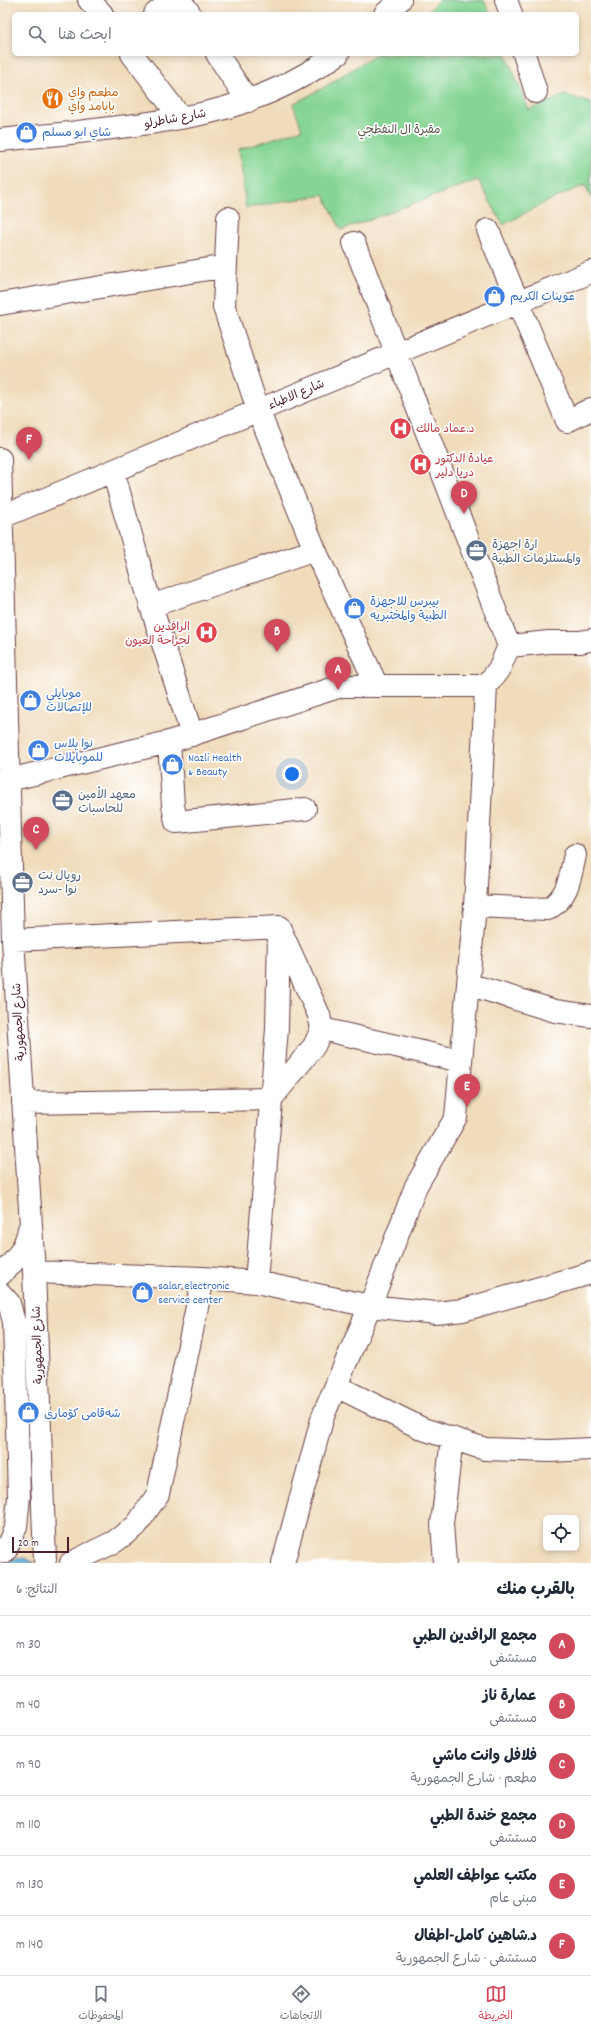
<!DOCTYPE html>
<html lang="ar">
<meta charset="utf-8">
<style>
body{margin:0;font-family:Dekko,"Playpen Sans Arabic",sans-serif;background:#f6f6f7;color:#1f2937;direction:rtl}
.controls{position:absolute;right:12px;bottom:12px;display:grid;overflow:hidden;border-radius:6px;box-shadow:0 2px 6px #0003}
.controls button{width:36px;height:36px;display:grid;place-items:center;padding:0;border:0;border-bottom:1px solid #e0e1e3;background:#fff;color:#1f2937;font:20px sans-serif}
.scale{position:absolute;left:12px;bottom:10px;width:57px;box-sizing:border-box;padding-left:4px;border:2px solid #4a1f2b;border-top:0;font-size:11px;line-height:14px;white-space:nowrap;color:#4a1f2b;-webkit-text-stroke:3px #fff;paint-order:stroke}
.you{position:absolute;left:292px;top:774px;width:14px;height:14px;margin:-10px;border:3px solid #fff;border-radius:50%;background:#1a73e8;box-shadow:0 0 0 6px #1a73e833}
.badge{display:grid;place-items:center;width:26px;height:26px;border-radius:50%;background:#d1495b;color:#fff;font-size:13px;font-weight:700}
.pin{position:absolute;translate:-50% -33px;filter:drop-shadow(0 1px 2px #0008)}
.pin::after{content:'';position:absolute;top:21px;width:14px;height:12px;background:inherit;clip-path:polygon(0 0,100% 0,50% 100%)}
.list{margin:0;padding:0;list-style:none}
h2{display:flex;justify-content:space-between;align-items:center;height:52px;margin:0;padding:0 16px;font-size:17px}
h2 small{font-size:13px;font-weight:400;color:#747a83}
.list li{display:grid;grid-template-columns:26px 1fr auto;gap:12px;align-items:center;box-sizing:border-box;height:60px;padding:0 16px;border-top:1px solid #e0e1e3}
.list b{display:block;font-size:15px;white-space:nowrap}
.list p{margin:0;font-size:13px;white-space:nowrap;color:#747a83}
.list em{font-size:13px;font-style:normal;color:#747a83}
.icon{flex:none;width:22px;height:22px;fill:none;stroke:currentColor;stroke-width:2;stroke-linecap:round;stroke-linejoin:round}
.map{position:relative;flex:none;width:591px;height:1563px;overflow:hidden;direction:ltr}
.search{position:absolute;background:#fff;box-shadow:0 2px 6px #0003;left:12px;right:12px;top:12px;height:44px;display:flex;align-items:center;gap:10px;box-sizing:border-box;padding:0 14px;border-radius:6px;color:#747a83;font-size:15px}
.sheet{height:412px;background:#fff}
nav{display:flex;justify-content:space-around;align-items:center;box-sizing:border-box;height:56px;border-top:1px solid #e0e1e3;background:#fff;font-size:11px;color:#747a83}
nav a{display:grid;justify-items:center;gap:2px}
nav .on{color:#d1495b}
.map>svg:first-child{display:block}
</style>
<div class="map">
<svg width="591" height="1563" viewBox="0 0 591 1563">
<rect width="100%" height="100%" fill="#fff"/>
<filter id="ink" filterUnits="userSpaceOnUse"><feTurbulence type="fractalNoise" baseFrequency=".025" numOctaves="2"/><feDisplacementMap in="SourceGraphic" scale="8" xChannelSelector="R" yChannelSelector="G"/><feConvolveMatrix kernelMatrix="1 2 1 2 8 2 1 2 1" color-interpolation-filters="sRGB"/></filter>
<filter id="wash" filterUnits="userSpaceOnUse"><feTurbulence type="fractalNoise" baseFrequency=".012" numOctaves="4" result="noise"/><feDisplacementMap in="SourceGraphic" scale="16" xChannelSelector="R" yChannelSelector="G"/><feGaussianBlur stdDeviation="0.9" result="paint"/><feColorMatrix in="noise" values="0 0 0 0 0 0 0 0 0 0 0 0 0 0 0 0 0 1.4 0 .05"/><feComposite in="paint" operator="in"/></filter>
<g filter="url(#wash)">
<rect width="100%" height="100%" fill="#f0dcbb"/>
<!-- green -->
<path fill="#86d594" stroke="#687a60" d="M439 0H484L490 14H425Z
M376 54H506L529 110 565 95 591 103V198L585 185 544 203 503 225 478 180 341 230 324 195 246 208 238 150 302 129 293 104 323 88Z"/>
<!-- water -->
<path fill="#66bbe2" stroke="#586d86" d="M25 1558 35 1563H6L12 1559Z"/>
</g>
<g filter="url(#ink)">
<g fill="none" stroke-linecap="round" stroke-linejoin="round">
<defs>
<path id="minor" d="M89 0 102 14
M180 0 190 14
M506 0 511 14
M155 14 172 0
M385 14 400 0
M132 54 181 118
M217 54 248 101
M524 54 536 92
M0 140C46 136 91 131 136 125 174 119 213 114 249 100 281 89 310 73 338 54
M228 218 224 307 258 410 315 550 376 684
M488 230 567 421 591 409
M354 243 509 646
M0 304 226 266
M0 459 13 940 34 1272 45 1560
M113 471 151 606 192 735
M2 517 591 272
M151 606 315 550
M169 742 173 805 176 822 305 809
M0 782 169 742 341 686H486L499 669 509 646 549 642H580L591 640
M475 906 548 909C569 896 570 877 575 855
M13 940 279 927
M468 984 555 1011 591 1016
M322 1029 461 1061
M23 1103 271 1099 314 1046 322 1029 319 1015 279 927
M34 1272 203 1278 256 1282 370 1306 436 1313 463 1310 591 1273
M0 1275C14 1263 26 1247 29 1229
M256 1282 277 1029 279 933
M0 1293 9 1303 14 1322 19 1497 16 1526 5 1552
M336 1386 423 1429 485 1449 549 1451 591 1449
M71 1563 114 1542 136 1526 158 1494 203 1278
M283 1563 323 1416 370 1306 416 1186 456 1117 475 906 486 686
M445 1563 442 1524 452 1438"/>
</defs>
<!-- minor casing -->
<use href="#minor" stroke="#633b41" stroke-width="24"/>
<!-- minor -->
<use href="#minor" stroke="#fff" stroke-width="22"/>
</g>
</g>
<!-- icons -->
<defs>
<symbol id="restaurant-disc" viewBox="-11 -11 22 22"><circle r="9.5" fill="#e8710a" stroke="#fff"/><path d="M-5-6h1v4h1v-4h1v4h1v-4h1v5L-1.5 .5V6h-2V.5L-5-1ZM5-6V6H3V1.5H1.5Q1.5-4 5-6Z" fill="#fff"/></symbol>
<symbol id="shop-disc" viewBox="-11 -11 22 22"><circle r="9.5" fill="#3f7fe0" stroke="#fff"/><path d="M-5-2.5h2.3a2.7 3.5 0 0 1 5.4 0H5L5.5 6h-11ZM-1.5-2.5h3a1.5 2.3 0 0 0-3 0Z" fill="#fff"/></symbol>
<symbol id="hospital-disc" viewBox="-11 -11 22 22"><circle r="9.5" fill="#e0444e" stroke="#fff"/><path d="M-5-5h3v3.5h4V-5h3V5h-3V1.5h-4V5h-3Z" fill="#fff"/></symbol>
<symbol id="office-disc" viewBox="-11 -11 22 22"><circle r="9.5" fill="#5c6f8a" stroke="#fff"/><path d="M-6-3h4V-5.5h4V-3h4V5H-6ZM-1-4.5V-3h2v-1.5ZM-6 0V1H6V0Z" fill="#fff"/></symbol>
</defs>
<g fill-rule="evenodd">
<use href="#restaurant-disc" x="40" y="86" width="25" height="25"/>
<use href="#shop-disc" x="14" y="120" width="25" height="25"/>
<use href="#shop-disc" x="482" y="284" width="25" height="25"/>
<use href="#hospital-disc" x="388" y="416" width="25" height="25"/>
<use href="#hospital-disc" x="408" y="452" width="25" height="25"/>
<use href="#office-disc" x="464" y="538" width="25" height="25"/>
<use href="#shop-disc" x="342" y="596" width="25" height="25"/>
<use href="#hospital-disc" x="194" y="620" width="25" height="25"/>
<use href="#shop-disc" x="18" y="688" width="25" height="25"/>
<use href="#shop-disc" x="26" y="738" width="25" height="25"/>
<use href="#shop-disc" x="160" y="752" width="25" height="25"/>
<use href="#office-disc" x="50" y="788" width="25" height="25"/>
<use href="#office-disc" x="10" y="870" width="25" height="25"/>
<use href="#shop-disc" x="130" y="1280" width="25" height="25"/>
<use href="#shop-disc" x="16" y="1400" width="25" height="25"/>
</g>
<g text-anchor="middle" stroke-width="3.5" stroke-linejoin="round" paint-order="stroke">
<!-- food labels -->
<g font-size="12" fill="#c56008" stroke="#fff" text-anchor="start">
<text x="68" y="96">مطعم واي<tspan x="68" dy="14">بابامد واي</tspan></text>
</g>
<!-- street labels -->
<g font-size="12" fill="#4a1f2b" stroke="#fff">
<text transform="translate(175 118) rotate(-10)" y="4">شارع شاطرلو</text>
<text transform="translate(296 394) rotate(-23)" y="4">شارع الاطباء</text>
<text transform="translate(18 1022) rotate(-93)" y="4">شارع الجمهورية</text>
<text transform="translate(37 1345) rotate(-92)" y="4">شارع الجمهورية</text>
</g>
<!-- park labels -->
<g font-size="12" fill="#5c564a" stroke="#fff">
<text x="399" y="133">مقبرة ال النفطجي</text>
</g>
<!-- shop labels -->
<g font-size="12" fill="#366cbe" stroke="#fff" text-anchor="start">
<text x="42" y="136">شاي ابو مسلم</text>
<text x="510" y="300">عوينات الكريم</text>
<text x="370" y="605">بيبرس للاجهزة<tspan x="370" dy="14">الطبية والمختبريه</tspan></text>
<text x="46" y="697">موبايلي<tspan x="46" dy="14">للإتصالات</tspan></text>
<text x="54" y="747">نوا پلاس<tspan x="54" dy="14">للموبايلات</tspan></text>
<text x="188" y="761">Nazli Health<tspan x="188" dy="14">&amp; Beauty</tspan></text>
<text x="158" y="1289">salar electronic<tspan x="158" dy="14">service center</tspan></text>
<text x="44" y="1417">شەقامی کۆماری</text>
</g>
<!-- health labels -->
<g font-size="12" fill="#be3a42" stroke="#fff" text-anchor="start">
<text x="416" y="432">د.عماد مالك</text>
<text x="436" y="462">عيادة الدكتور<tspan x="436" dy="14">دريا دلير</tspan></text>
<text x="190" y="630" text-anchor="end">الرافدين<tspan x="190" dy="14">لجراحة العيون</tspan></text>
</g>
<!-- service labels -->
<g font-size="12" fill="#4e5e75" stroke="#fff" text-anchor="start">
<text x="492" y="548">ارة اجهزة<tspan x="492" dy="14">والمستلزمات الطبية</tspan></text>
<text x="78" y="798">معهد الأمين<tspan x="78" dy="14">للحاسبات</tspan></text>
<text x="38" y="879">رويال نت<tspan x="38" dy="14">نوا -سرد</tspan></text>
</g>
</g>
</svg>
<div class="controls">
<button><svg class="icon" aria-label="locate" viewBox="0 0 24 24"><circle cx="12" cy="12" r="6"/><path d="M12 2v4M12 18v4M2 12h4M18 12h4"/></svg></button>
</div>
<div class="scale">20 m</div>
<div class="you"></div>
<div class="pin badge" style="left:338px;top:690px">A</div>
<div class="pin badge" style="left:277px;top:652px">B</div>
<div class="pin badge" style="left:36px;top:850px">C</div>
<div class="pin badge" style="left:464px;top:514px">D</div>
<div class="pin badge" style="left:467px;top:1107px">E</div>
<div class="pin badge" style="left:29px;top:460px">F</div>
<div class="search"><svg class="icon" aria-label="search" viewBox="0 0 24 24"><circle cx="10" cy="10" r="6"/><path d="M15 15l6 6"/></svg>ابحث هنا</div>
</div>
<section class="sheet">
<h2>بالقرب منك<small>النتائج: 6</small></h2>
<ul class="list">
<li><span class="badge">A</span><div><b>مجمع الرافدين الطبي</b><p>مستشفى</p></div><em>30 m</em></li>
<li><span class="badge">B</span><div><b>عمارة ناز</b><p>مستشفى</p></div><em>40 m</em></li>
<li><span class="badge">C</span><div><b>فلافل وانت ماشي</b><p>مطعم · شارع الجمهورية</p></div><em>90 m</em></li>
<li><span class="badge">D</span><div><b>مجمع خندة الطبي</b><p>مستشفى</p></div><em>110 m</em></li>
<li><span class="badge">E</span><div><b>مكتب عواطف العلمي</b><p>مبنى عام</p></div><em>130 m</em></li>
<li><span class="badge">F</span><div><b>د.شاهين كامل-اطفال</b><p>مستشفى · شارع الجمهورية</p></div><em>140 m</em></li>
</ul>
</section>
<nav>
<a class="on"><svg class="icon" aria-label="map" viewBox="0 0 24 24"><path d="M3 6l6-2 6 2 6-2v14l-6 2-6-2-6 2zM9 4v14M15 6v14"/></svg>الخريطة</a>
<a><svg class="icon" aria-label="directions" viewBox="0 0 24 24"><path d="M12 3l9 9-9 9-9-9zM9 14v-3h6M13 9l2 2-2 2"/></svg>الاتجاهات</a>
<a><svg class="icon" aria-label="saved" viewBox="0 0 24 24"><path d="M7 4h10v16l-5-4-5 4z"/></svg>المحفوظات</a>
</nav>
